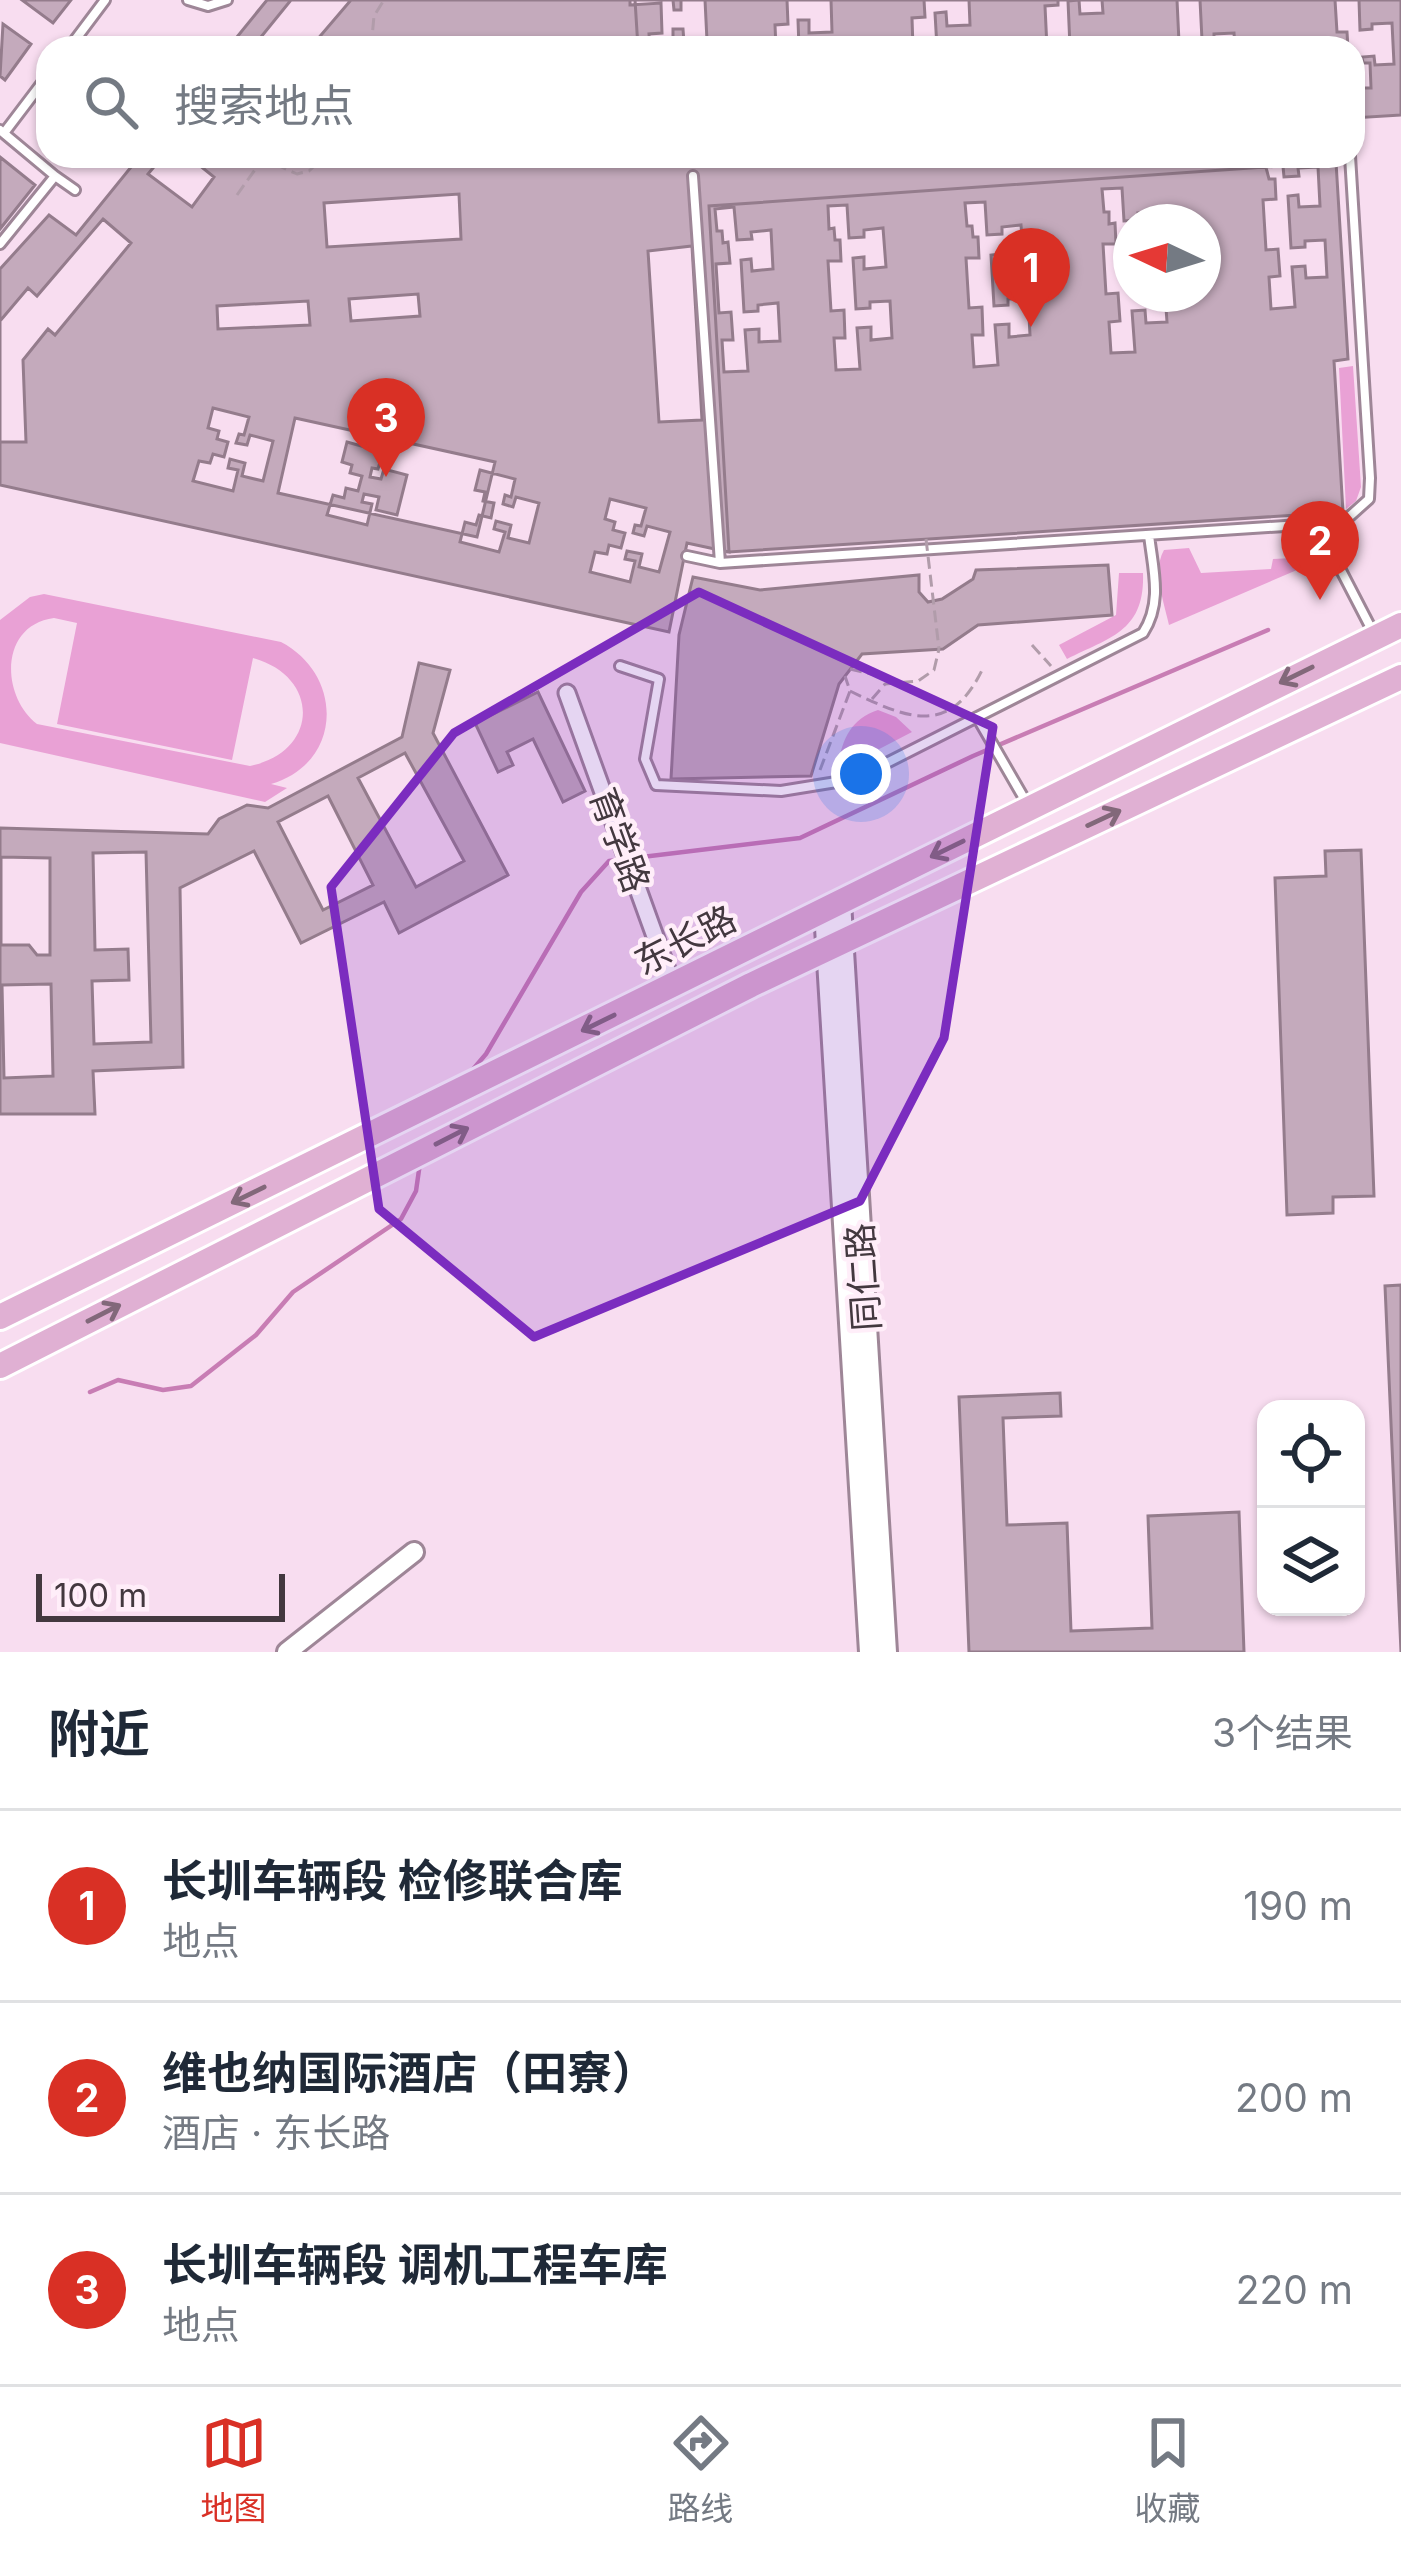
<!DOCTYPE html>
<html lang="zh">
<meta charset="utf-8">
<style>
body{margin:0;font-family:Inter,"Noto Sans SC",sans-serif;background:#f6f6f7;color:#1f2937}
.controls{position:absolute;right:36px;bottom:36px;display:grid;overflow:hidden;border-radius:24px;box-shadow:0 3px 9px #0004}
.controls button{width:108px;height:108px;display:grid;place-items:center;padding:0;border:0;border-bottom:3px solid #e0e1e3;background:#fff;color:#1f2937;font:60px sans-serif}
.compass{position:absolute;left:1113px;top:204px;width:108px;height:108px;border-radius:50%;background:#fff;box-shadow:0 3px 9px #0004;rotate:274deg}
.scale{position:absolute;left:36px;bottom:30px;width:249px;box-sizing:border-box;padding-left:12px;border:6px solid #43383f;border-top:0;font-size:33px;line-height:42px;white-space:nowrap;color:#43383f;-webkit-text-stroke:9px #ffeef9;paint-order:stroke}
.you{position:absolute;left:861px;top:774px;width:42px;height:42px;margin:-30px;border:9px solid #fff;border-radius:50%;background:#1a73e8;box-shadow:0 0 0 18px #1a73e833}
.badge{display:grid;place-items:center;width:78px;height:78px;border-radius:50%;background:#d93025;color:#fff;font-size:39px;font-weight:700}
.pin{position:absolute;translate:-50% -99px;filter:drop-shadow(0 3px 6px #0008)}
.pin::after{content:'';position:absolute;top:63px;width:42px;height:36px;background:inherit;clip-path:polygon(0 0,100% 0,50% 100%)}
.list{margin:0;padding:0;list-style:none}
h2{display:flex;justify-content:space-between;align-items:center;height:156px;margin:0;padding:0 48px;font-size:51px}
h2 small{font-size:39px;font-weight:400;color:#747a83}
.list li{display:grid;grid-template-columns:78px 1fr auto;gap:36px;align-items:center;box-sizing:border-box;height:192px;padding:0 48px;border-top:3px solid #e0e1e3}
.list b{display:block;font-size:45px;white-space:nowrap}
.list p{margin:0;font-size:39px;white-space:nowrap;color:#747a83}
.list em{font-size:39px;font-style:normal;color:#747a83}
.icon{flex:none;width:66px;height:66px;fill:none;stroke:currentColor;stroke-width:2;stroke-linecap:round;stroke-linejoin:round}
.map{position:relative;flex:none;width:1401px;height:1652px;overflow:hidden}
.search{position:absolute;background:#fff;box-shadow:0 3px 9px #0004;left:36px;right:36px;top:36px;height:132px;display:flex;align-items:center;gap:30px;box-sizing:border-box;padding:0 42px;border-radius:36px;color:#747a83;font-size:45px}
.sheet{height:732px;background:#fff}
nav{display:flex;justify-content:space-around;align-items:center;box-sizing:border-box;height:168px;border-top:3px solid #e0e1e3;background:#fff;font-size:33px;color:#747a83}
nav a{display:grid;justify-items:center;gap:6px}
nav .on{color:#d93025}
.map>svg:first-child{display:block}
</style>
<div class="map">
<svg width="1401" height="1652" viewBox="0 0 1401 1652">
<rect width="100%" height="100%" fill="#f8ddf0"/>
<!-- green -->
<path fill="#e9a1d5" fill-rule="evenodd" d="M1353 366 1361 487 1356 501 1346 509 1339 368Z
M1307 535 1318 561 1169 625C1164 602 1152 571 1164 550L1189 548 1201 573 1271 569 1273 559 1293 558 1295 537Z
M1119 573H1143C1145 631 1111 637 1067 659L1059 645 1116 615Z
M44 594 281 642C344 675 343 763 271 784L287 788 265 802 0 743V620L30 597ZM54 618 77 623 57 724 232 760 253 658C321 677 319 752 250 766L37 724C0 695 0 625 54 618Z
M878 710 896 717 912 732 837 771C841 743 849 719 878 710Z"/>
<g fill="none" stroke-linecap="round" stroke-linejoin="round">
<!-- stream -->
<path stroke="#c87db4" stroke-width="4.5" d="M469 1074 486 1054 581 892 609 861 800 838 973 756 1268 630
M90 1392 118 1380 163 1390 191 1386 256 1335 293 1292 401 1219 416 1191 420 1163"/>
</g>
<!-- building -->
<path fill="#c4aabc" stroke="#947c8c" stroke-width="3" fill-rule="evenodd" d="M22 0H71L53 23Z
M267 0H635L638 48H228Z
M291 0H351L310 48H252Z
M630 0H673L674 10H681V0H705L707 41 684 43 683 29H673V48H650L649 34 662 33 661 3 630 5Z
M635 0H1401V115L1353 118V48H638Z
M787 0H831L832 32 809 33V20H798L799 48H776L775 25 788 24Z
M924 0H969L970 25 947 26 946 12 935 13 937 48H913L912 18 925 17Z
M1058 0H1102L1103 13 1080 14 1079 0 1068 1 1070 47 1083 46 1082 41 1103 40V48H1047L1045 6 1058 5Z
M1177 0H1200L1202 40 1214 39V34L1234 33 1235 48H1189V42H1179Z
M1335 0H1359L1360 30 1372 29V24L1392 23 1394 64 1375 65 1374 56 1362 57 1363 63H1370L1371 88H1353V48H1348L1347 32H1337Z
M3 24 31 44 5 80 0 76Z
M140 156H644V161L726 156H1335L1336 162 709 206 729 552 687 543 669 632 0 485V269L49 215 76 235Z
M163 156H188L214 177 192 207 148 174Z
M1263 156H1282L1284 177 1299 176 1298 168 1318 167 1320 206 1299 207 1298 195 1288 196 1291 248 1305 247V241L1325 240 1327 277 1306 278 1305 266 1292 267 1295 307 1271 309 1269 277 1280 276 1278 249 1266 250 1263 200 1276 199 1275 179H1269Z
M0 157 35 185 0 229Z
M1336 162 1348 359 1334 361 1343 512 729 552 709 206ZM1131 222H1203V294H1131Z
M1122 188 1124 221 1139 220 1138 213 1158 212 1159 222H1131V240L1128 241 1131 294H1165L1167 322 1146 323 1145 310 1132 311 1135 352 1111 353 1109 322 1120 321 1118 293 1106 294 1103 244H1116L1115 223 1109 224V212H1104L1102 189Z
M459 194 461 239 327 247 324 203Z
M985 202 987 235 1002 234V227L1021 225 1024 264 1002 266 1001 254 991 255 994 306 1008 305V299L1028 298 1030 335 1009 337V324L995 325 998 365 974 367 972 335H983L982 307 969 308 966 258H979L978 237H973L972 226H967L965 203Z
M847 205 849 238 864 237V230L883 228 886 267 864 269V257L853 258 856 309 870 308V302L890 301 892 338 871 340V327L857 328 860 369 836 370 834 338H845L844 310 831 311 828 261H841L840 240H835L834 228 829 229 828 206Z
M734 207 737 240 752 239 751 232 771 230 773 269 752 271 751 259 741 260 744 312 758 311V305L778 303 780 341 759 342V329L745 330 748 371 724 372 722 340H733L731 312 719 313 716 264 730 263 728 242 723 243 722 231H717L715 209Z
M103 219 131 243 55 335 48 329 23 360 26 442H0V321L28 288 37 296Z
M692 246 702 420 659 422 648 251Z
M418 294 420 316 351 321 349 299Z
M308 301 310 325 218 329 217 306Z
M213 408 249 417 244 435 239 434 236 443 247 445 250 435 273 441 263 481 242 476 245 463 230 459 228 468 238 470 233 491 193 481 199 461 210 463 213 454 224 457 228 442 217 439 219 431 208 428Z
M295 418 495 462 477 537 278 493Z
M347 442 383 452 378 469 372 468 370 477 381 479 384 469 407 475 397 515 376 510 379 497 364 494 362 502 372 504 367 525 327 515 333 495 344 498 346 488 358 491 362 476 350 473 352 465 342 462Z
M480 470 515 479 511 497 505 495 503 504 513 507 516 497 539 503 529 543 508 538 511 525 496 521 494 529 505 532 499 552 460 542 465 522 476 525 479 515 491 518 494 503 483 501 485 492 475 490Z
M610 499 646 508 641 526 635 525 633 533 644 536 647 526 670 532 659 572 639 567 642 554 627 551 625 559 635 561 630 582 590 572 595 552 607 554 609 545 621 548 625 533 613 530 615 522 605 519Z
M1108 565 1112 615 978 625 943 649 862 654 839 684 811 776 671 779 679 635 693 577 760 590 919 575V592L928 602 942 599 973 579 976 570Z
M419 663 450 670 433 733 508 875 399 933 384 902 301 943 254 851 180 888 183 1067 93 1071 95 1114H0V828L208 834 219 819 247 805 268 808 402 737ZM405 753 464 861 416 887 358 778ZM328 796 373 885 323 910 278 822ZM146 852 151 1042 94 1044 92 981 129 980 128 949 95 950 93 853ZM1 857 50 858V955H37L29 945H1ZM51 984 53 1076 4 1078 2 985Z
M538 692 585 791 563 802 533 739 507 752 513 765 498 772 475 723Z
M1361 850 1374 1196 1333 1197V1213L1287 1215 1275 878 1326 876 1325 851Z
M1401 1285V1652L1385 1286Z
M1060 1393 1061 1416 1003 1418 1007 1525 1067 1523 1071 1631 1152 1628 1148 1516 1239 1512 1244 1652H969L959 1397Z"/>
<g fill="none" stroke-linecap="round" stroke-linejoin="round">
<defs>
<path id="service" d="M188 0 208 6 227 0
M69 48 105 0
M0 130 55 176 0 244
M4 133 48 75
M55 176 75 190
M693 176 720 563 1330 523 1350 516 1369 499 1370 478 1350 156
M1317 524 1374 634
M687 556 720 563
M620 666 659 679 645 759 656 785 781 791 855 779 1143 633C1163 602 1153 570 1149 535
M977 717 1029 807"/>
<path id="minor" d="M567 693 673 986"/>
<path id="tertiary" d="M841 902 887 1652
M824 911 869 1652
M287 1652 414 1552"/>
<path id="primary" d="M0 1317 1401 625
M0 1366 751 985 1401 677"/>
</defs>
<!-- service casing -->
<use href="#service" stroke="#9e8697" stroke-width="14"/>
<!-- minor casing -->
<use href="#minor" stroke="#9e8697" stroke-width="21"/>
<!-- tertiary casing -->
<use href="#tertiary" stroke="#9e8697" stroke-width="24"/>
<!-- primary casing -->
<use href="#primary" stroke="#fff" stroke-width="30"/>
<!-- path -->
<path stroke="#b19caa" stroke-width="3" stroke-dasharray="12 6" stroke-linecap="butt" d="M371 48 374 16 384 0
M237 195 259 164 277 165 297 174 309 171 325 156
M1032 645 1051 666
M850 669 901 681
M850 691C908 719 951 738 984 666
M872 699 885 684 918 681 934 670 939 649
M820 770 850 691 845 676"/>
<!-- service -->
<use href="#service" stroke="#fff" stroke-width="8"/>
<!-- minor -->
<use href="#minor" stroke="#fff" stroke-width="15"/>
<!-- tertiary -->
<use href="#tertiary" stroke="#fff" stroke-width="18"/>
<!-- primary -->
<use href="#primary" stroke="#e0b0d3" stroke-width="24"/>
<!-- path-bridge -->
<path stroke="#b19caa" stroke-width="3" stroke-dasharray="12 6" stroke-linecap="butt" d="M926 539 939 649"/>
</g>
<!-- one-way arrows -->
<defs><path id="oneway-shaft" d="M-6 0H5M1.5-3L5.5 0L1.5 3" fill="none" stroke-width="1.6" stroke-linecap="round" stroke-linejoin="round" transform="scale(3)"/></defs>
<g stroke="#82687a">
<use href="#oneway-shaft" transform="translate(1296 675) rotate(154)"/>
<use href="#oneway-shaft" transform="translate(1104 818) rotate(-25)"/>
<use href="#oneway-shaft" transform="translate(947 849) rotate(154)"/>
<use href="#oneway-shaft" transform="translate(598 1023) rotate(154)"/>
<use href="#oneway-shaft" transform="translate(452 1136) rotate(-27)"/>
<use href="#oneway-shaft" transform="translate(248 1195) rotate(154)"/>
<use href="#oneway-shaft" transform="translate(104 1313) rotate(-27)"/>
</g>
<!-- marked area -->
<path fill="#7b2cbf" fill-opacity="0.2" stroke="#7b2cbf" stroke-width="9" stroke-linejoin="round" d="M699 592 993 727 944 1038 860 1201 534 1337 379 1209 331 887 454 733Z"/>
<g text-anchor="middle" stroke-width="9" stroke-linejoin="round" paint-order="stroke">
<!-- street labels -->
<g font-size="36" fill="#43383f" stroke="#ffeef9">
<text transform="translate(620 840) rotate(70)" y="13">育学路</text>
<text transform="translate(685 940) rotate(-27)" y="13">东长路</text>
<text transform="translate(863 1277) rotate(-94)" y="13">同仁路</text>
</g>
</g>
</svg>
<div class="controls">
<button><svg class="icon" aria-label="locate" viewBox="0 0 24 24"><circle cx="12" cy="12" r="6"/><path d="M12 2v4M12 18v4M2 12h4M18 12h4"/></svg></button>
<button><svg class="icon" aria-label="layers" viewBox="0 0 24 24"><path d="M12 4l9 5-9 5-9-5zM3 14l9 5 9-5"/></svg></button>
</div>
<svg class="compass" viewBox="-18 -18 36 36"><path d="M0-13l5 13h-10z" fill="#e53935"/><path d="M0 13l5-13h-10z" fill="#747a83"/></svg>
<div class="scale">100 m</div>
<div class="you"></div>
<div class="pin badge" style="left:1031px;top:327px">1</div>
<div class="pin badge" style="left:1320px;top:600px">2</div>
<div class="pin badge" style="left:386px;top:477px">3</div>
<div class="search"><svg class="icon" aria-label="search" viewBox="0 0 24 24"><circle cx="10" cy="10" r="6"/><path d="M15 15l6 6"/></svg>搜索地点</div>
</div>
<section class="sheet">
<h2>附近<small>3个结果</small></h2>
<ul class="list">
<li><span class="badge">1</span><div><b>长圳车辆段 检修联合库</b><p>地点</p></div><em>190 m</em></li>
<li><span class="badge">2</span><div><b>维也纳国际酒店（田寮）</b><p>酒店 · 东长路</p></div><em>200 m</em></li>
<li><span class="badge">3</span><div><b>长圳车辆段 调机工程车库</b><p>地点</p></div><em>220 m</em></li>
</ul>
</section>
<nav>
<a class="on"><svg class="icon" aria-label="map" viewBox="0 0 24 24"><path d="M3 6l6-2 6 2 6-2v14l-6 2-6-2-6 2zM9 4v14M15 6v14"/></svg>地图</a>
<a><svg class="icon" aria-label="directions" viewBox="0 0 24 24"><path d="M12 3l9 9-9 9-9-9zM9 14v-3h6M13 9l2 2-2 2"/></svg>路线</a>
<a><svg class="icon" aria-label="saved" viewBox="0 0 24 24"><path d="M7 4h10v16l-5-4-5 4z"/></svg>收藏</a>
</nav>
